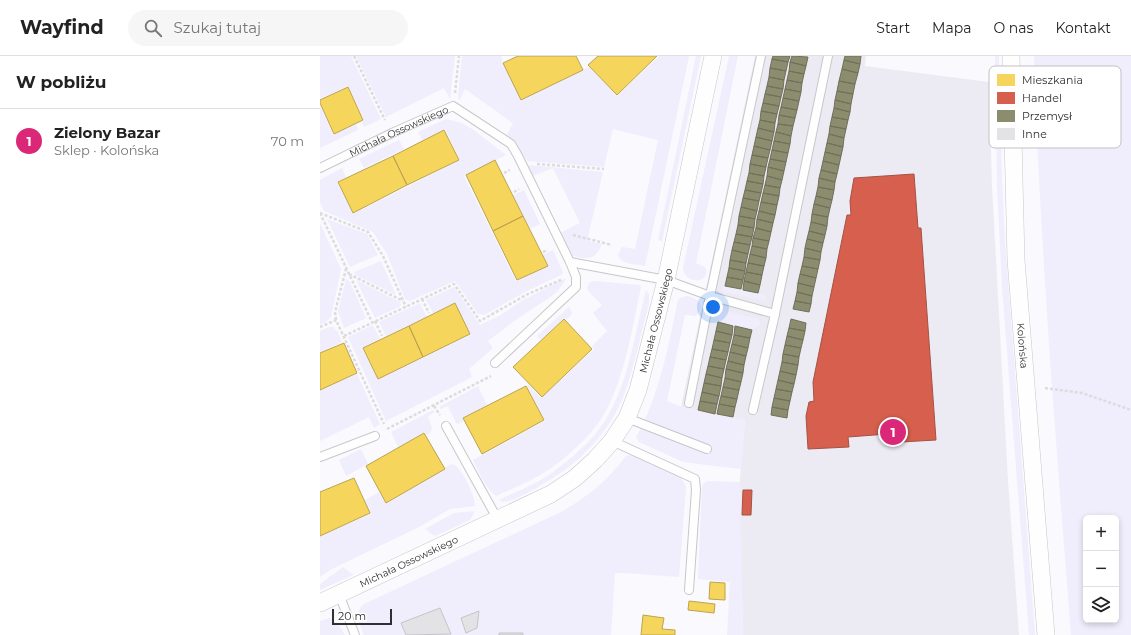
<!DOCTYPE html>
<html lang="pl">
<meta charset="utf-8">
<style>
body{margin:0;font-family:Montserrat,sans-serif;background:#f6f6f6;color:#222}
.controls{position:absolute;right:12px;bottom:12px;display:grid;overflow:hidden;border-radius:6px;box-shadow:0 2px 6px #0003}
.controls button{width:36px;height:36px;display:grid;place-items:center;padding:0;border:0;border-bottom:1px solid #e0e0e0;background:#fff;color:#222;font:20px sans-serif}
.scale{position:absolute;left:12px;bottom:10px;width:60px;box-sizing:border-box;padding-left:4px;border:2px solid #303032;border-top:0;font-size:11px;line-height:14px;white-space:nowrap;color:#303032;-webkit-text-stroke:3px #fff;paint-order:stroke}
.you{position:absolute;left:393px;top:251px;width:14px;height:14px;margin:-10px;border:3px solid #fff;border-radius:50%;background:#1a73e8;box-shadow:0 0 0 6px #1a73e833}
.badge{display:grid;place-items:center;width:26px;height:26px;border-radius:50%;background:#db2777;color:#fff;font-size:13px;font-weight:700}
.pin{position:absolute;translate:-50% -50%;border:2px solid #fff;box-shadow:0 1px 4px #0006}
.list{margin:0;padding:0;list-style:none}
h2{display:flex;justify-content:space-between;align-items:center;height:52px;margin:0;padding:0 16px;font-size:17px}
h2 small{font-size:13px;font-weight:400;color:#767676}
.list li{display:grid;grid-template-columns:26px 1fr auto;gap:12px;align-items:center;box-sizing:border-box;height:64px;padding:0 16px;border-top:1px solid #e0e0e0}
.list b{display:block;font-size:15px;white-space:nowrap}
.list p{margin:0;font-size:13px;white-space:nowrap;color:#767676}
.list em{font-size:13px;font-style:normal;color:#767676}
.icon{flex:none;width:22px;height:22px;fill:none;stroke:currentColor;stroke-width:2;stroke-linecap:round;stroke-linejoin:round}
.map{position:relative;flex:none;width:811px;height:579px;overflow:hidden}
header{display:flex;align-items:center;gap:24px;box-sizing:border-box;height:56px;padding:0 20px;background:#fff;border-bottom:1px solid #e0e0e0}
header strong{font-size:19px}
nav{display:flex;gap:22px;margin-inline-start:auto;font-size:14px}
.search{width:280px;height:36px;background:#f6f6f6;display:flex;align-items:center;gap:10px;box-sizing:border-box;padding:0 14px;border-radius:22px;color:#767676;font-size:15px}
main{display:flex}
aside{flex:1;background:#fff}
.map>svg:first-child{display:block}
</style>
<header>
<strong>Wayfind</strong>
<div class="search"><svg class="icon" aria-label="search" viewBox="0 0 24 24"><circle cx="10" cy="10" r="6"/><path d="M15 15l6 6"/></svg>Szukaj tutaj</div>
<nav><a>Start</a><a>Mapa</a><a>O nas</a><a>Kontakt</a></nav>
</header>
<main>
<aside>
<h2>W pobliżu<small></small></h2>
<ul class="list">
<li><span class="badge">1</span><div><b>Zielony Bazar</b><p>Sklep · Kolońska</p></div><em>70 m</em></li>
</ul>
</aside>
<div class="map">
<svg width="811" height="579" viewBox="0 0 811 579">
<rect width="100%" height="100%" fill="#faf9fd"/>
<!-- built -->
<path fill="#ecebf4" d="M435 0H546L545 10 669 26 672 130 688 424 699 579H423L419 435 425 364 361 351Z"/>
<!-- green -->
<path fill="#f0edfc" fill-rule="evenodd" d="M0 0H31L61 63 44 71 42 66 44 64 28 30 0 43Z
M36 0H135L130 43 124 32 66 61Z
M142 0H181L183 5 182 6 201 45 269 11 297 40 339 0H369L325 210C316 208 301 209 298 199L302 191 315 193 338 84 293 73 284 111 207 105 195 86 187 79 193 67 145 33 139 45 138 41Z
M376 0H381L342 185 338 184Z
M409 0H418L376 207 385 211C393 228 364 229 363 212Z
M675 0H679L682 124 685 186 715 579H709L682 231 677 129Z
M714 0H811V579H751C736 386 720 193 714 0ZM766 462H796V564H766Z
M0 49 13 79 36 68 38 74 0 92Z
M126 63 142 67 155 75 186 99 144 120 196 225 228 210 223 199 233 194 242 214 243 217 241 219 207 235 164 259 158 258 135 225 90 245 85 243 67 198 53 176 4 155 0 146V124L22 112 26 121 17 126 33 158 140 104 125 73 102 84 98 76Z
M79 84 84 93 44 112 39 103Z
M208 109 283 116 267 185 282 188C280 192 278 197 275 199 271 204 255 202 250 198 246 193 243 183 240 177L260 167 233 112 213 120Z
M204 134 220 168 210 173 193 139Z
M7 163 47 178 58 199 30 211Z
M0 167 21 213 11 261 6 266 0 269Z
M61 205 76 239 36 219 34 216Z
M246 222C239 239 223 245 209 255 195 264 181 275 168 285L173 292 149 313 152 321 66 365 28 281 53 269 60 283 42 292 58 323 151 279 135 247 113 257 106 244 134 231 160 269 179 260 203 244Z
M26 223 30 226 46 262 24 272 18 255Z
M36 224 80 246 81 249 79 251 55 262Z
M275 225 320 229 321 231C311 276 303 338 273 374 261 388 245 402 230 413 213 424 194 432 176 440 165 431 159 417 153 404L225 365 207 330 208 328 221 342 274 293 272 290 287 275 273 257 282 249 270 237 267 232 270 226Z
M404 230 444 239 446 241 445 243 442 244 403 236 402 233Z
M326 234 329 238V248C321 277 315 308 305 336 291 375 259 408 223 428 213 434 193 446 182 446L179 444C197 435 217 428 233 416 252 402 272 385 285 365 309 326 315 277 326 234Z
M367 240C378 242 386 249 376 260L365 259 347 345 359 350 425 364 421 413 370 407 361 405 319 386 316 381C340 338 348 291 358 244L362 241Z
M100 247 107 261 66 280 59 266Z
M249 251 251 254 252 258 246 264 244 262 221 284 217 280Z
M398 254H402L439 263 440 267 439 270 432 273 398 264 396 261 395 256Z
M9 271H13L18 276 22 286 0 297V275Z
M37 318 60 368 54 372 49 361 0 385V334Z
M158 330 167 349 142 362 144 365 138 368 136 367 128 350 121 353 119 351Z
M113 354 115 356 108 360 112 372 111 376 107 379 104 376 78 391 71 376Z
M41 393 48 408 26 420 19 404Z
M312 399 319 401 360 421 364 426 366 432 359 521 305 517H295L291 579H44C40 569 33 556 44 548L241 456C270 439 285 427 306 400Z
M133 408C134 409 137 410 138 412 144 418 156 442 155 450L130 453 99 471 10 514 0 521V480L50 458 45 444 59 436 66 448 126 413 125 411Z
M387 425 420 426 423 579H407L410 526 378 523 382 429Z
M155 455 150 464 115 480 105 473 134 457Z
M23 511 33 519 0 534V528Z
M10 562 19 570 25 579H0V565Z"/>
<!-- homes -->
<path fill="#f6d55c" stroke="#bba44f" d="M198 0H256L263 14 201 44 183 7Z
M278 0H337L297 39 268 9Z
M28 31 43 64 14 78 0 47V44Z
M124 74 139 104 87 129 73 100Z
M73 100 87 129 33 157 18 126Z
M175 104 203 160 173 175 146 119Z
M203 160 228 210 197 224 173 175Z
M135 247 150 278 103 301 89 270Z
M244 263 272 293 222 341 193 311Z
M89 270 103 301 58 323 43 292Z
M24 287 37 317 0 334V297Z
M206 330 224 364 162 398 143 362Z
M104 377 125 413 66 447 46 410Z
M34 422 50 457 0 480V436Z
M390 526 405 527V544L389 543Z
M369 545 395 548 394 557 368 554Z
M323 559 344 562 342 573 355 574V579H321Z"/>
<!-- shops -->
<path fill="#d6604d" stroke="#a45245" d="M594 118 598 172H601L616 384 581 386V377L528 381 529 391 488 393 486 360 489 346 494 345 493 326 527 159H531L530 145 534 122Z
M423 434H432L431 459H422Z"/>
<!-- industry -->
<path fill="#8c8c6e" stroke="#70705c" d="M453 0H470L468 6 452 3Z
M472 0 488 1 486 10 470 6Z
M525 0H541L540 8 524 4Z
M452 3 468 6 466 15 450 12Z
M524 4 540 8 538 17 522 13Z
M470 6 486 10 484 18 469 15Z
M450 12 466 15 464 24 449 21Z
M522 13 538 17 535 28 519 25Z
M469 15 484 18 482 27 467 24Z
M449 21 464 24 463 33 447 30Z
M467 24 482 27 481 36 465 33Z
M519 25 535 28 533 38 517 35Z
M447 30 463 33 461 41 445 38Z
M465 33 481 36 479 45 463 42Z
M517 35 533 38 531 48 515 44Z
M445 38 461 41 459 50 443 47Z
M463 42 479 45 477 54 461 51Z
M515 44 531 48 530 56 514 52Z
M443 47 459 50 457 58 441 55Z
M461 51 477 54 475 62 459 59Z
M514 52 530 56 528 64 512 61Z
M441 55 457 58 455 67 440 64Z
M459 59 475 62 473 70 458 68Z
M512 61 528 64 526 73 510 70Z
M440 64 455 67 454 76 438 72Z
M458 68 473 70 471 80 456 76Z
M510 70 526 73 524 82 509 78Z
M438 72 454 76 452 85 436 81Z
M456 76 471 80 470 88 454 85Z
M509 78 524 82 523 91 507 87Z
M436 81 452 85 450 94 434 90Z
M454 85 470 88 468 97 452 94Z
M507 87 523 91 521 100 505 96Z
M434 90 450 94 448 102 432 99Z
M452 94 468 97 466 106 450 103Z
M505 96 521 100 519 109 503 105Z
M432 99 448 102 446 111 430 108Z
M450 103 466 106 464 115 448 111Z
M503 105 519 109 517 118 501 114Z
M430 108 446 111 444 120 429 117Z
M448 111 464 115 462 124 447 120Z
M501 114 517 118 515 126 499 122Z
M429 117 444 120 443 128 427 125Z
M447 120 462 124 460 132 445 129Z
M499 122 515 126 514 134 498 131Z
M427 125 443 128 441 137 425 134Z
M445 129 460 132 459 140 443 137Z
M498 131 514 134 512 144 496 140Z
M425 134 441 137 439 145 423 142Z
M443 137 459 140 457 149 441 146Z
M496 140 512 144 510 152 494 148Z
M423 142 439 145 437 155 421 151Z
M441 146 457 149 455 159 439 155Z
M494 148 510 152 508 161 492 158Z
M421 151 437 155 435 163 419 160Z
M439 155 455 159 453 167 437 163Z
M492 158 508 161 507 170 491 166Z
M419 160 435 163 434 172 418 169Z
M437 163 453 167 451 176 436 172Z
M491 166 507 170 505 179 489 175Z
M418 169 434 172 432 181 416 178Z
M436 172 451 176 449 185 433 182Z
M489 175 505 179 503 187 487 183Z
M416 178 432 181 430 189 414 186Z
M433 182 449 185 447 193 432 190Z
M487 183 503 187 501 196 485 192Z
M414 186 430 189 428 198 412 194Z
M432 190 447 193 446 202 430 198Z
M485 192 501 196 500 204 484 201Z
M412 194 428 198 426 207 410 204Z
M430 198 446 202 444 210 428 207Z
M484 201 500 204 498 213 482 210Z
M410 204 426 207 425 215 409 212Z
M428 207 444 210 442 219 426 216Z
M482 210 498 213 496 222 480 218Z
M409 212 425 215 423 224 407 221Z
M426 216 442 219 440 229 424 225Z
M480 218 496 222 494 231 478 227Z
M407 221 423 224 421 233 405 230Z
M424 225 440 229 438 237 423 234Z
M478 227 494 231 492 240 477 236Z
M477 236 492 240 491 248 475 245Z
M475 245 491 248 489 256 473 253Z
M471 263 486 267 485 275 469 272Z
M398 266 413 270 412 279 396 275Z
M415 270 432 274 430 282 414 279Z
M469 272 485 275 483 284 467 280Z
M396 275 412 279 410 287 394 284Z
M414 279 430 282 428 292 412 288Z
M467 280 483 284 481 292 465 289Z
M394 284 410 287 408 296 392 293Z
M412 288 428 292 426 300 410 296Z
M465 289 481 292 479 301 463 298Z
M392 293 408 296 406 304 390 301Z
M410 296 426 300 424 309 408 305Z
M463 298 479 301 478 309 462 306Z
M390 301 406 304 404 313 388 310Z
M408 305 424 309 423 317 406 313Z
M462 306 478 309 476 319 460 315Z
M388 310 404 313 402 322 386 318Z
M406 313 423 317 421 326 405 322Z
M460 315 476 319 474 328 458 324Z
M386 318 402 322 401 330 384 327Z
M405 322 421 326 419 334 403 331Z
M458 324 474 328 472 336 456 333Z
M384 327 401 330 399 340 382 336Z
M403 331 419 334 417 343 401 340Z
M456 333 472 336 470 345 454 342Z
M382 336 399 340 397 348 380 345Z
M401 340 417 343 415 351 399 348Z
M454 342 470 345 468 354 452 351Z
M380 345 397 348 395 358 378 354Z
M399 348 415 351 413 361 397 358Z
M452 351 468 354 467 362 451 359Z"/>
<!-- building -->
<path fill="#e3e2e5" stroke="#c5c4c7" d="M120 552 131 578 86 579 81 567Z
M159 555 157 572 146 577 141 562Z
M179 577H203V579H179Z"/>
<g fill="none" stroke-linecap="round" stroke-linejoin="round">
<defs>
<g id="service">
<path id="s1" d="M0 112 72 77 133 50 191 88 198 100 250 206 256 221V231L175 307"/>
<path d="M250 206 346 224 390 240 455 258"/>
<path d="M369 347 390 240 441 0"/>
<path d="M433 354 455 258 508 0"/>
<path d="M307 362 387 393"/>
<path d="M126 370 178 464"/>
<path d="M292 385 375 423 376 434 369 534"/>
<path d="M0 401 55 380"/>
<path d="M19 538 35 579"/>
</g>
<g id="minor">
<path id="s2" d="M691 0 696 204 726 579"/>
<path id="s3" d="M0 547 231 438 255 422 275 404 292 385 307 362 318 334 346 224 393 0"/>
</g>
</defs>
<!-- service casing -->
<use href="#service" stroke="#c7c7ca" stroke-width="10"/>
<!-- minor casing -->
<use href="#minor" stroke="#c7c7ca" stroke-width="18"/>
<!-- path -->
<path stroke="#dcdcde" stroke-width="2.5" stroke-dasharray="3 2" stroke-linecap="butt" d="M34 0 65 64
M135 37 139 0
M217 108 284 113
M184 117 190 114
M194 136 199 133
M0 157 48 176 63 200 86 251
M0 157 52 266
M253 179 292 189
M223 196 228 194
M29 218 83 245
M102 243 109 257
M16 264 15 256 26 213
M55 265 62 280
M0 271 16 264 64 368
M24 280 134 228 160 265 208 238 243 223
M725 332 762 337 811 354
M114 350 120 359
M67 373 171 320"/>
<!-- service -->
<use href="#service" stroke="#fefeff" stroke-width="8"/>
<!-- minor -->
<use href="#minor" stroke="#fefeff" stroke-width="17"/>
</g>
<g text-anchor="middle" stroke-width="4" stroke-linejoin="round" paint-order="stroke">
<!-- street labels -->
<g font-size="10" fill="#303032" stroke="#fff">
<text dy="4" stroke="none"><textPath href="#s1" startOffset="87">Michała Ossowskiego</textPath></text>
<text dy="4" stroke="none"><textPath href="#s3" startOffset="466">Michała Ossowskiego</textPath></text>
<text dy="4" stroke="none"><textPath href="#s2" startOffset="290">Kolońska</textPath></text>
<text dy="4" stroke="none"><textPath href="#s3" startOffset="98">Michała Ossowskiego</textPath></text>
</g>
</g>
<!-- legend -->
<rect x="669" y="10" width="132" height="82" rx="6" fill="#fff" stroke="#c1c1c2" stroke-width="1"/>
<rect x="677" y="18" width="18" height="12" fill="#f6d55c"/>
<rect x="677" y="36" width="18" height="12" fill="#d6604d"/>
<rect x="677" y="54" width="18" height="12" fill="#8c8c6e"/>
<rect x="677" y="72" width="18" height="12" fill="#e3e2e5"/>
<g font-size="11" fill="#303032">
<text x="702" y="28">Mieszkania</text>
<text x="702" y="46">Handel</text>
<text x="702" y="64">Przemysł</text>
<text x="702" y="82">Inne</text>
</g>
</svg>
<div class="controls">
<button>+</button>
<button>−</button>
<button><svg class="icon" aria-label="layers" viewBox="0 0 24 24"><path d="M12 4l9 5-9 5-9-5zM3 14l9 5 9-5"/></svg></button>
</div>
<div class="scale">20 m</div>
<div class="you"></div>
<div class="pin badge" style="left:573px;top:376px">1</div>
</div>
</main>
